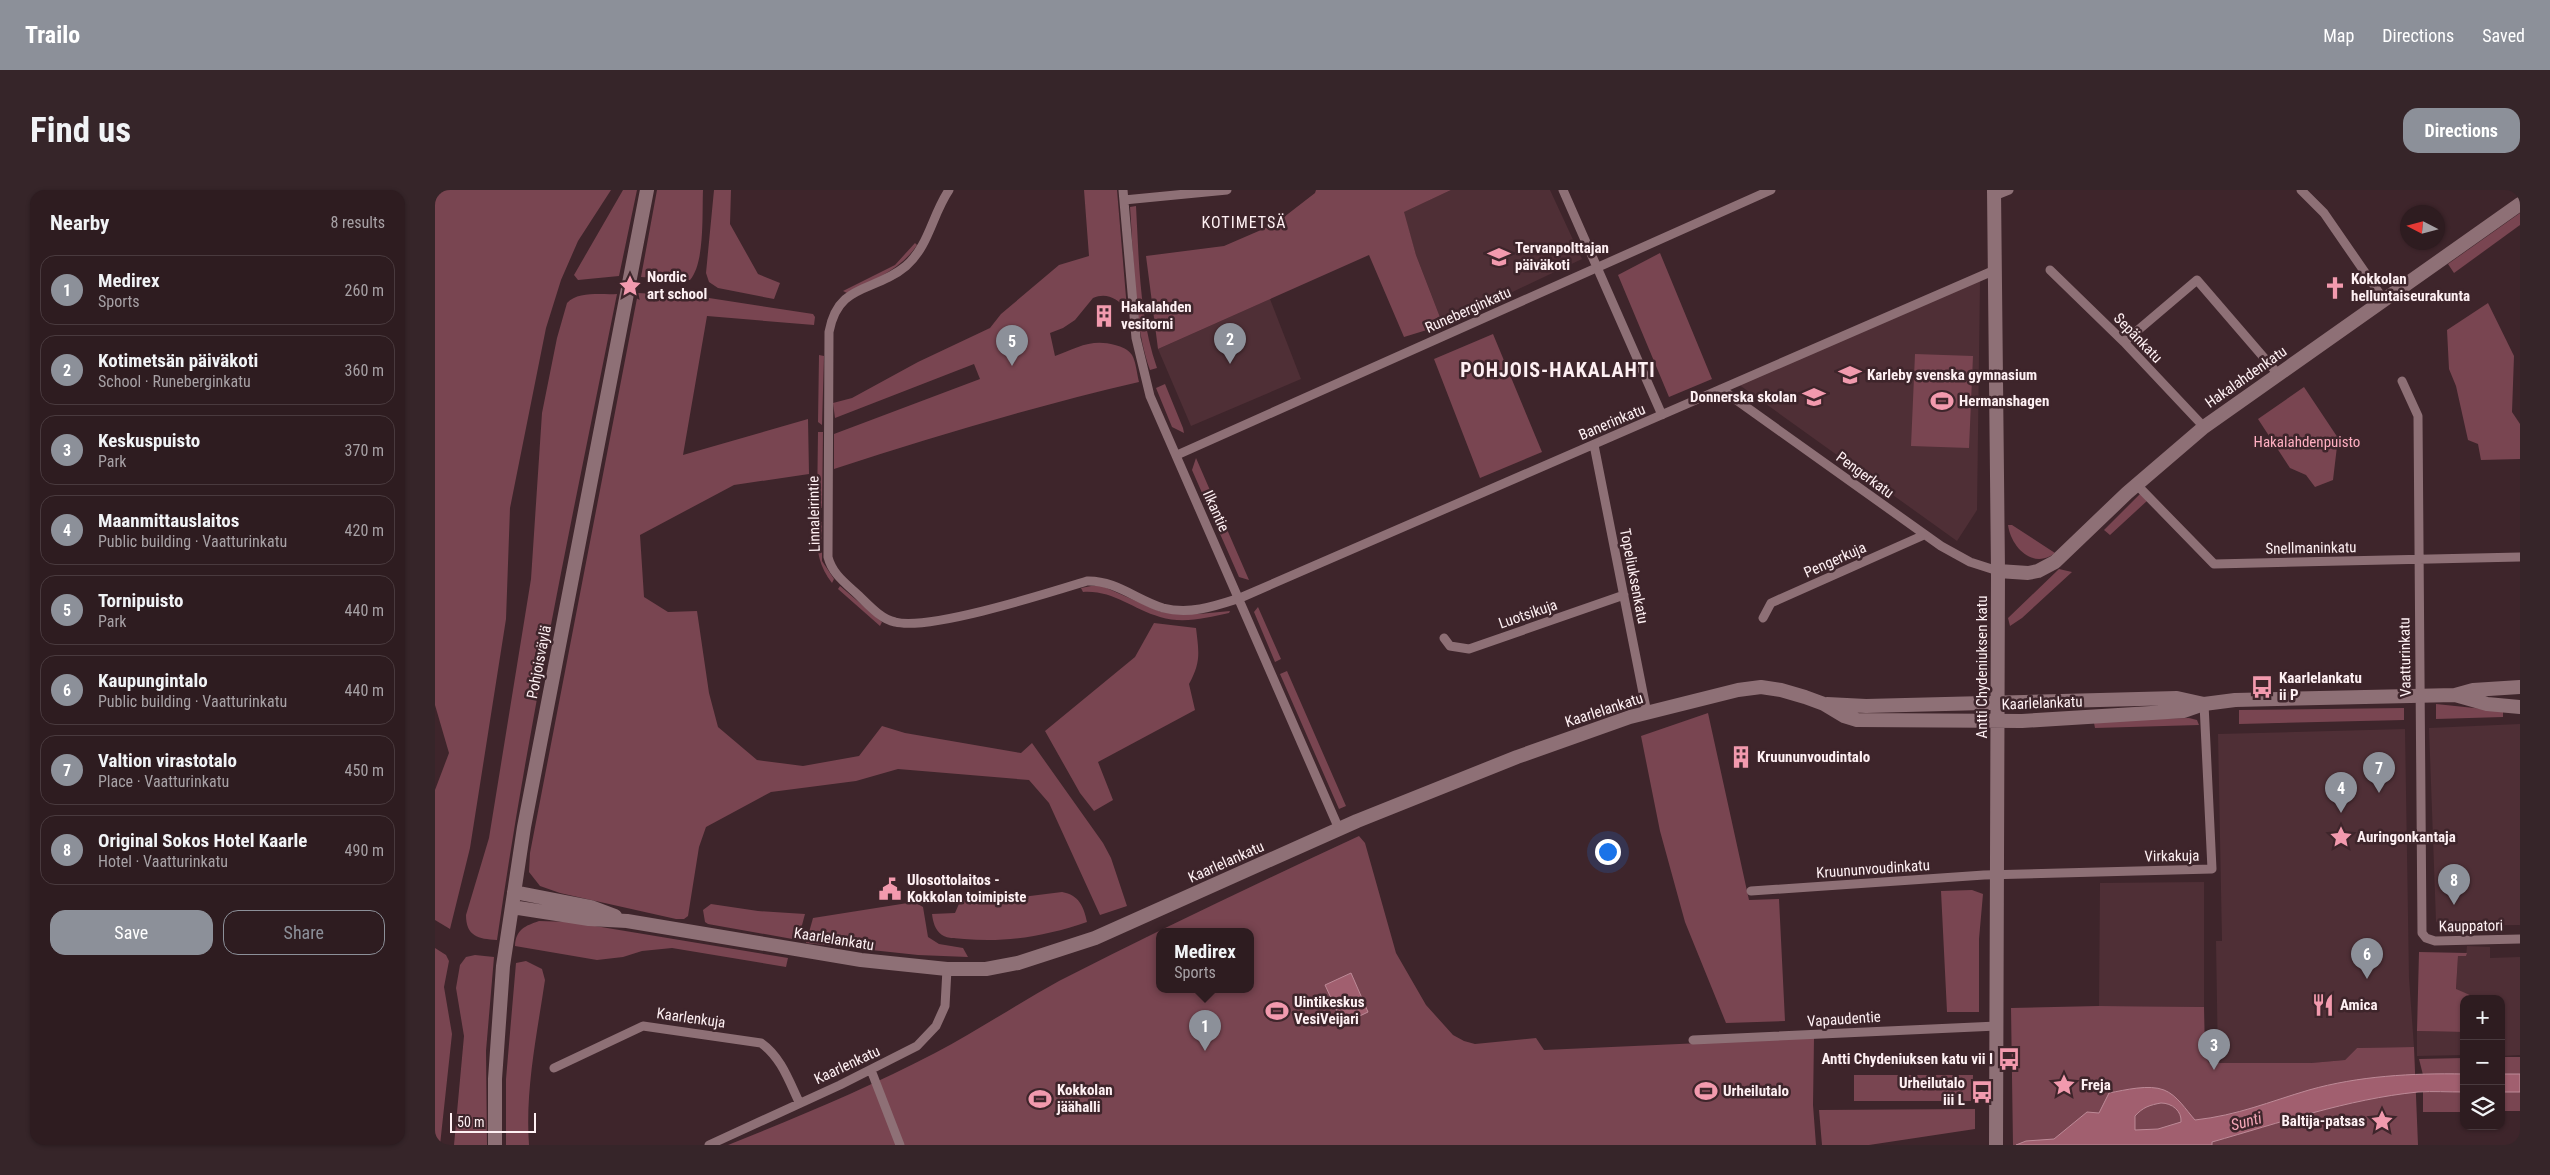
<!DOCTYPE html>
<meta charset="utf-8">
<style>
body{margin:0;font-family:"Roboto Condensed",sans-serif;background:#362529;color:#f1f3f6}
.controls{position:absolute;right:15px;bottom:15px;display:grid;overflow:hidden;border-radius:10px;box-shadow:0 1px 4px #0004}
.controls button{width:45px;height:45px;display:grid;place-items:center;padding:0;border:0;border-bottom:1px solid #493a3e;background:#2e1c20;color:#f1f3f6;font:25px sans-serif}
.compass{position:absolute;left:1965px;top:15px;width:45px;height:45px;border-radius:50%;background:#2e1c20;box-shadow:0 1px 4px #0004;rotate:276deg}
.scale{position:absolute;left:15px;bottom:12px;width:86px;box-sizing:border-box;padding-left:5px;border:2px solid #fef0f3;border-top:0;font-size:14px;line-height:18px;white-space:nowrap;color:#fef0f3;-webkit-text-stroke:4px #3e252b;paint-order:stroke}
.you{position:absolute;left:1172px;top:661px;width:18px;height:18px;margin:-12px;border:4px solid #fff;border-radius:50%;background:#1a73e8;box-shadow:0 0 0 8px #1a73e833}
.badge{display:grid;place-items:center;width:32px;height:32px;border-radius:50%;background:#8c9099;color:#fff;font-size:16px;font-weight:700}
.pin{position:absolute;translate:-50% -41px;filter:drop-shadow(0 1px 2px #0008)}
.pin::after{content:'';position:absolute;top:26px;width:18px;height:15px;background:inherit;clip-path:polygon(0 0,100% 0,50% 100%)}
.popup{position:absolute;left:721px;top:738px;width:98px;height:65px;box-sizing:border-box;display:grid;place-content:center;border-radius:10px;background:#2e1c20;filter:drop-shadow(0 1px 4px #0005);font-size:16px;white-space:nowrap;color:#a7a1a5}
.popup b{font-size:19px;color:#f1f3f6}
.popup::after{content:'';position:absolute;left:50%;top:100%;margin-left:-10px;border:10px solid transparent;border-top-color:#2e1c20}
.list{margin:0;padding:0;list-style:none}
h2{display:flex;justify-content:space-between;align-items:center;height:65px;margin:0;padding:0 20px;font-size:21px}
h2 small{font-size:16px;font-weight:400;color:#a7a1a5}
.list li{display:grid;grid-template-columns:32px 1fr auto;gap:15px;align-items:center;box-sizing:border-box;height:70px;margin:0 10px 10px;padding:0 10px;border:1px solid #493a3e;border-radius:15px}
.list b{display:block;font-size:19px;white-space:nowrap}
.list p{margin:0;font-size:16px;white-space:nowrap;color:#a7a1a5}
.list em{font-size:16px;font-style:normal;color:#a7a1a5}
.actions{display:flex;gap:10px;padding:15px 20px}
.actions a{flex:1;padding:11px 0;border:1px solid #8c9099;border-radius:15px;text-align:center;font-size:18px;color:#8c9099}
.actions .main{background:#8c9099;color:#fff}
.icon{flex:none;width:28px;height:28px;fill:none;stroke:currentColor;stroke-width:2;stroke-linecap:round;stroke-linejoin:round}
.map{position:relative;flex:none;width:2085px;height:955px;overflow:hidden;border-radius:15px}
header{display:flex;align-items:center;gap:30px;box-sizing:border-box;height:70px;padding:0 25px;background:#8c9099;color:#fff}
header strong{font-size:24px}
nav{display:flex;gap:28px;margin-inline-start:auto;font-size:18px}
.intro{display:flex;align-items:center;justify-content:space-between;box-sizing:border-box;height:120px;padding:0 30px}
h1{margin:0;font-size:35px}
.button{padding:12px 22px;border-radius:15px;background:#8c9099;color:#fff;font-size:18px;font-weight:700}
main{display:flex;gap:30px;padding:0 30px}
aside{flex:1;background:#2e1c20;border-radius:15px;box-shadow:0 1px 4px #0004}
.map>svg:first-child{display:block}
</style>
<header>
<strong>Trailo</strong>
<nav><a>Map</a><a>Directions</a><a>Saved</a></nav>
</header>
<div class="intro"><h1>Find us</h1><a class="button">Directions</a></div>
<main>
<aside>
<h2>Nearby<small>8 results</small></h2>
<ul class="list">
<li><span class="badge">1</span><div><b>Medirex</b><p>Sports</p></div><em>260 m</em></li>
<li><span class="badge">2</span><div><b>Kotimetsän päiväkoti</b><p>School · Runeberginkatu</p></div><em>360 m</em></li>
<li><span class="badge">3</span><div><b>Keskuspuisto</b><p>Park</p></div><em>370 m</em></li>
<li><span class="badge">4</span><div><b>Maanmittauslaitos</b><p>Public building · Vaatturinkatu</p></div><em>420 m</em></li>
<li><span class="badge">5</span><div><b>Tornipuisto</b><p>Park</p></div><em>440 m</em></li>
<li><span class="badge">6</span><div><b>Kaupungintalo</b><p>Public building · Vaatturinkatu</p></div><em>440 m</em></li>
<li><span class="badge">7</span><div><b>Valtion virastotalo</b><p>Place · Vaatturinkatu</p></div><em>450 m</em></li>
<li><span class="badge">8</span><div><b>Original Sokos Hotel Kaarle</b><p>Hotel · Vaatturinkatu</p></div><em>490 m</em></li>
</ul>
<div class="actions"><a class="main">Save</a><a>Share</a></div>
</aside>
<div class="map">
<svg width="2085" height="955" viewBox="0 0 2085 955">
<rect width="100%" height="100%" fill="#3e252b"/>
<!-- built -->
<path fill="#4f2f36" d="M1016 0H1115L1147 69 1008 135 981 65 968 22Z
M1545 90 1542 320 1522 351 1303 194Z
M835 109 866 189 756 236 723 159Z
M2085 534V735L2004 736 2001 731 1994 538Z
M1970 539 1974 788 1979 857 1922 858 1910 870 1876 873H1783L1781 751H1787L1783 544Z
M1769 692V817L1664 816 1665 693Z
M2032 756 2055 757V768L2085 767V865L2066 866V809H2035V805L2021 800 2023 766H2031Z
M1982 841 2029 842V865L1982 866Z"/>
<!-- green -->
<path fill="#794551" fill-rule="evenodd" d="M0 0H176L143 51 126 90 111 138 75 318 71 429 35 658 15 739 0 730V600L14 563 0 515Z
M188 0H202L184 86 143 90 139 85Z
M222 0H268C267 24 270 73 255 90L206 87Z
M279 0H296L295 34 323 84 345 93 339 109 283 98 274 92 271 83Z
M649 0H682L692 119C682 109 672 102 658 108L640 130 628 138 615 143 620 166C641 158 657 148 680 155 687 157 693 159 697 165 701 172 702 184 704 192 601 216 499 246 399 279V244L545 189 539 174 400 228 398 213 417 208 483 172 555 138 566 124 624 75 654 66Z
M881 0H1016L969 22 981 65 1008 135 969 147 934 65 723 159 711 66 789 56 840 34 880 3Z
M701 16C704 69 704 126 722 178L715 180C698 133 699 68 695 17Z
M2085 23V35L2019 83 2013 74Z
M480 53 482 55C466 80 438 90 412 103L408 101 460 75Z
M1225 63 1277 189 1234 207 1183 85Z
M203 103 261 106 378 124 380 127 379 135 272 126 248 265 373 229 374 284 299 295 205 345 209 407 233 422 262 421 274 503 283 537 322 570 368 576 424 566 447 536 470 543 586 563 597 553 668 653 676 668 692 716 665 725 614 613 594 590 463 579 421 591 336 602 271 637 264 657 253 726 249 729H241L125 703 105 696 94 682 95 663Z
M182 104C139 319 93 534 62 750 43 749 31 746 31 725L54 648 96 389 107 223 122 148 132 113C143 101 166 105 182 104Z
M2053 113 2079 166 2077 222 2085 234V269L2046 270 2043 254 2033 250 2021 196 2014 179 2012 140Z
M1058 144 1107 262 1045 288 999 169Z
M1480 164 1538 166 1534 258 1476 256Z
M384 165 389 166 387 235 383 232Z
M730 194 748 238 749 243 737 237 721 198Z
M1869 197 1903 248 1898 290 1880 297 1871 285 1855 278 1823 229Z
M383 242H388L387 318H382Z
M761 268 814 390 804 387 757 280Z
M1706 303 1713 310 1675 345 1669 340Z
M382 331 387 332V371L399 389 397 393C382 373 381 356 382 331Z
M1573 335H1577L1620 363C1598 380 1576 357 1573 335Z
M1624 379 1637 382 1587 428 1575 436 1573 428Z
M405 396 447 432 445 436 403 399Z
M656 396H667L726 422 764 424 795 421 794 423C771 428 748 434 725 427 697 419 678 400 648 402L646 398Z
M823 417 846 469 840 472 819 422Z
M719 433 761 438C764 463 766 472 754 494L760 520 663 572 678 610 659 621 645 603 610 541 700 467Z
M852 481 911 616 904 619 845 484Z
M2001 514 2068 521V527L2001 529Z
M1969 518V530L1804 534V520Z
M1273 523 1314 710 1344 709 1350 831 1291 833 1250 732 1225 641 1206 546Z
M1754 528 1762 530 1764 535 1660 538 1659 533 1672 530Z
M924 646 930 653 961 763 991 815 1018 845 1029 851 1040 854 1101 848 1109 860 1379 848 1378 915 1381 955H293C363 927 433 898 500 863 542 841 582 814 624 791 723 740 823 693 924 646ZM725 742H815V800H725Z
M1537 700 1548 704 1544 749V822H1512L1506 701Z
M627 702C644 705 649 717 652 732 611 746 572 753 529 749 522 748 513 749 507 745 500 740 498 732 497 724L520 723 526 709H572Z
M479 712 488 717 493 747 504 754 528 758 533 767 483 765 371 753 378 728Z
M276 714 323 721 370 724 363 750 273 734 270 732 268 720Z
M104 731 136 732 353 768 351 777 237 758 207 761 188 767 162 770 80 756C81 739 90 736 104 731Z
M0 758 11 765 14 771 9 797 17 844 5 955H0Z
M1984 762 2032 763 2031 766H2023L2021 799 2035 805V809H2029V842L1982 841Z
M40 765 59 767 51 861 52 955H19L29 846 21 798 25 775 31 767Z
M91 771 107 779 110 790C102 844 90 900 94 955H71V889L81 773Z
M1664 816 1769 817 1770 863 1774 873H1876L1910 870 1922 858 1979 857 1983 955H1578L1576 818Z
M2066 867H2085V884H2066Z
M2029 868V884L1988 885 1984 869Z
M1419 885H1538L1537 911H1419Z
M1988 902H2029V922H1988Z
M2066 902H2085V921H2066Z
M1540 919V939L1434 955H1387L1384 920Z"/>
<!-- water -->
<path fill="#a15f6f" stroke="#bd8a97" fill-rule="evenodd" d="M916 783 933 822 908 834 890 795Z
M2029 884V902C2013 902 1998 901 1983 902 1913 909 1844 933 1777 952V955H1581L1591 951 1619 949 1652 922 1664 923 1674 903C1690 900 1714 894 1729 900 1742 905 1751 920 1760 930 1804 925 1833 912 1874 900 1923 886 1978 883 2029 884ZM1726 913C1737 913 1747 921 1746 932L1723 939 1700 940V926C1708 917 1715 915 1726 913Z
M2066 884H2085V902H2066Z"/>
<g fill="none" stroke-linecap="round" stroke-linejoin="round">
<!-- street -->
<path stroke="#8e7076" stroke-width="9" d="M514 0C497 25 494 56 471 76 439 103 403 92 394 142L393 367C397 383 409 392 421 403 432 413 445 429 460 432 494 441 613 403 652 391 680 390 702 410 728 418 755 425 780 416 805 408L1560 80
M688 0 701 148 715 206 904 639
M1128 0 1227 225
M1866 0 1889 23 1949 110
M1559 6 1574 0
M689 10 792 0
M1615 80 1689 152 1769 237
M1689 152 1762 90 1843 184
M1967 191 1983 226 1987 743 1991 748 2000 751 2085 749
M1286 199 1506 356 1535 372 1563 381
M1159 255 1212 523
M742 265 1336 0
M1701 294 1779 374 2085 367
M1328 428 1336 413 1489 345
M1009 448 1015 456 1034 459 1189 405
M1316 701 1549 685 1777 679 1769 514
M1258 850 1562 836
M119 878 208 836 326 853C346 867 354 891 364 912
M436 880 465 955
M274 955 405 895 482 856 501 836 510 816 512 779"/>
<!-- secondary -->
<path stroke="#8e7076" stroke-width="14" d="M1559 0 1563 381 1561 955
M1563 381 1593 383 1603 381 1620 372 1692 303 1769 237 2085 14
M2020 505 2052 514 2085 517
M1392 514 1431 516 1742 508 1769 514
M79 702 156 717 180 726
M77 717 154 729 192 731 426 770 512 779H551L583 773 660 748 922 631 1082 567 1195 527 1303 500 1326 497 1346 500 1370 507 1389 514 1409 526 1422 530 1587 531 1749 521 1769 514 1800 510 2020 505 2038 500 2085 497
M60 955V889L68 776 89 637 212 0"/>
</g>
<!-- icons -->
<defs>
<symbol id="school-bare" viewBox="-9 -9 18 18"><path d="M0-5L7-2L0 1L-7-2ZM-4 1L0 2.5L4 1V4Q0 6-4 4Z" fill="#f29aae" stroke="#3e252b" stroke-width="2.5" paint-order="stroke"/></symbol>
<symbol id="sight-bare" viewBox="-9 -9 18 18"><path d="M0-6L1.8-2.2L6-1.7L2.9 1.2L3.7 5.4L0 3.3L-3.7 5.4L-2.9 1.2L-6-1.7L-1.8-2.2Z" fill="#f29aae" stroke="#3e252b" stroke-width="2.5" paint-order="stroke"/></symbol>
<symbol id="church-bare" viewBox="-9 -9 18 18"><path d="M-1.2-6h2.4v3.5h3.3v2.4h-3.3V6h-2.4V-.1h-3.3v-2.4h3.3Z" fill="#f29aae" stroke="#3e252b" stroke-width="2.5" paint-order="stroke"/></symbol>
<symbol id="building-bare" viewBox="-9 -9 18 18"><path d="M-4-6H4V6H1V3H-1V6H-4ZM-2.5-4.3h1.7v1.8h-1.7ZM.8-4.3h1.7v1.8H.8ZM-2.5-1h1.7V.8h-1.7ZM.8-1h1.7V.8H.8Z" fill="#f29aae" stroke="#3e252b" stroke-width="2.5" paint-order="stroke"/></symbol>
<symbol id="stadium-bare" viewBox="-9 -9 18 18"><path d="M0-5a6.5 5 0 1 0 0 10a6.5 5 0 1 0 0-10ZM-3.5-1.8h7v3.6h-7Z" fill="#f29aae" stroke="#3e252b" stroke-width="2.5" paint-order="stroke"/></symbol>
<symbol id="bus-bare" viewBox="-9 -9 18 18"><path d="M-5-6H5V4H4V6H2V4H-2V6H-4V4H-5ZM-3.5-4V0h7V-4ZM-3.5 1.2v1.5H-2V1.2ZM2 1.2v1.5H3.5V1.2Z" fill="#f29aae" stroke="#3e252b" stroke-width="2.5" paint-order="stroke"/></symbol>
<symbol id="civic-bare" viewBox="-9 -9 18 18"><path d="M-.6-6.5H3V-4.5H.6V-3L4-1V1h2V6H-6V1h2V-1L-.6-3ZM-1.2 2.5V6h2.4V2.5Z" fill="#f29aae" stroke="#3e252b" stroke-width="2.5" paint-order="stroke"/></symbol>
<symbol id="restaurant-bare" viewBox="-9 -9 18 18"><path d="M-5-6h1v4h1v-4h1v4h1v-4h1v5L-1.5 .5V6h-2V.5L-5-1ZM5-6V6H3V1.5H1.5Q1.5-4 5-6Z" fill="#f29aae" stroke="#3e252b" stroke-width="2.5" paint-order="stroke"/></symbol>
</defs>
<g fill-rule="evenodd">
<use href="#school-bare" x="1048" y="51" width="32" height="32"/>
<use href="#sight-bare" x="179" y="80" width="32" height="32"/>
<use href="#church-bare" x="1884" y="82" width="32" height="32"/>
<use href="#building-bare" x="653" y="110" width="32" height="32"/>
<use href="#school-bare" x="1399" y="169" width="32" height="32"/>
<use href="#school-bare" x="1363" y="191" width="32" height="32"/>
<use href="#stadium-bare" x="1491" y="195" width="32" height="32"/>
<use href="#bus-bare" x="1811" y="481" width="32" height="32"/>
<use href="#building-bare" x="1290" y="551" width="32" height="32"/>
<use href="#sight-bare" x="1890" y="631" width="32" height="32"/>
<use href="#civic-bare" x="439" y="683" width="32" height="32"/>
<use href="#restaurant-bare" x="1872" y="799" width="32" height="32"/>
<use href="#stadium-bare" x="826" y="805" width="32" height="32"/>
<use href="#bus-bare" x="1558" y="853" width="32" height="32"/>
<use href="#sight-bare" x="1613" y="879" width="32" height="32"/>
<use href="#stadium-bare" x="1255" y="885" width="32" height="32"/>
<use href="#bus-bare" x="1531" y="886" width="32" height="32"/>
<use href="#stadium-bare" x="589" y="893" width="32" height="32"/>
<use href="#sight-bare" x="1931" y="915" width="32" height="32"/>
</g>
<g text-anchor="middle" stroke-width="5" stroke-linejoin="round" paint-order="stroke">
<!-- poi labels -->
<g font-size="15" font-weight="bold" fill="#fef0f3" stroke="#3e252b" text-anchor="start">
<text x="1080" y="63">Tervanpolttajan<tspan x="1080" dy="17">päiväkoti</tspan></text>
<text x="212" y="92">Nordic<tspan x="212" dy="17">art school</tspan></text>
<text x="1916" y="94">Kokkolan<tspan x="1916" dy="17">helluntaiseurakunta</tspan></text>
<text x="686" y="122">Hakalahden<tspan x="686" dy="17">vesitorni</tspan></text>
<text x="1432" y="190">Karleby svenska gymnasium</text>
<text x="1362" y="212" text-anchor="end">Donnerska skolan</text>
<text x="1524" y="216">Hermanshagen</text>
<text x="1844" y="493">Kaarlelankatu<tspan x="1844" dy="17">ii P</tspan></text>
<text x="1322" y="572">Kruununvoudintalo</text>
<text x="1922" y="652">Auringonkantaja</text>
<text x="472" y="695">Ulosottolaitos -<tspan x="472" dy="17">Kokkolan toimipiste</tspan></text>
<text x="859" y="817">Uintikeskus<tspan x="859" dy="17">VesiVeijari</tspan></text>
<text x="1905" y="820">Amica</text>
<text x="1558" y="874" text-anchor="end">Antti Chydeniuksen katu vii I</text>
<text x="1530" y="898" text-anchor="end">Urheilutalo<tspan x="1530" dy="17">iii L</tspan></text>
<text x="1646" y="900">Freja</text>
<text x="622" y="905">Kokkolan<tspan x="622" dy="17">jäähalli</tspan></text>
<text x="1288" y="906">Urheilutalo</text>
<text x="1930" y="936" text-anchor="end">Baltija-patsas</text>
</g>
<!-- street labels -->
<g font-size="15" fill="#fef0f3" stroke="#3e252b">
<text transform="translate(1033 120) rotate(-24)" y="5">Runeberginkatu</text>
<text transform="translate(1703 148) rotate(46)" y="5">Sepänkatu</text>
<text transform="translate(1811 187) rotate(-35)" y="5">Hakalahdenkatu</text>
<text transform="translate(1177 232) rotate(-23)" y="5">Banerinkatu</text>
<text transform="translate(1430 285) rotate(36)" y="5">Pengerkatu</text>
<text transform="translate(781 321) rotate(66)" y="5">Ilkantie</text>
<text transform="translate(379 324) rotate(-91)" y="5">Linnaleirintie</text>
<text transform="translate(1876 358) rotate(-1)" y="5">Snellmaninkatu</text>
<text transform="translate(1400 370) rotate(-24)" y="5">Pengerkuja</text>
<text transform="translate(1199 386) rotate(79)" y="5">Topeliuksenkatu</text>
<text transform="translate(1093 424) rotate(-19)" y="5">Luotsikuja</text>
<text transform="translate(1970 467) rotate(-91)" y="5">Vaatturinkatu</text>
<text transform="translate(104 472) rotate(-79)" y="5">Pohjoisväylä</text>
<text transform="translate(1547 477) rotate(-90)" y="5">Antti Chydeniuksen katu</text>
<text transform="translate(1607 513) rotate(-2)" y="5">Kaarlelankatu</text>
<text transform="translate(1169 520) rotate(-18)" y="5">Kaarlelankatu</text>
<text transform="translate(1737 666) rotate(-1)" y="5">Virkakuja</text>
<text transform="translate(791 672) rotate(-24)" y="5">Kaarlelankatu</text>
<text transform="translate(1438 679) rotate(-4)" y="5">Kruununvoudinkatu</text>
<text transform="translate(2036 736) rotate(-1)" y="5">Kauppatori</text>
<text transform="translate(399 749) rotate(9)" y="5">Kaarlelankatu</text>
<text transform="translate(256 828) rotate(8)" y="5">Kaarlenkuja</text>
<text transform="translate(1409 829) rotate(-4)" y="5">Vapaudentie</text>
<text transform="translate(412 875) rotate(-25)" y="5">Kaarlenkatu</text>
</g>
<!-- park labels -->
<g font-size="15" fill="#feafc1" stroke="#3e252b">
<text x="1872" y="257">Hakalahdenpuisto</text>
</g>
<!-- neighbourhood labels -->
<g font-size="16" letter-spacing="1" fill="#fef0f3" stroke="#3e252b">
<text x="809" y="38">KOTIMETSÄ</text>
</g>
<!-- water labels -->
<g font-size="16" font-style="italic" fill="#f5a7b8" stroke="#3e252b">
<text transform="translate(1811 931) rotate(-15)" y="6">Sunti</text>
</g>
<!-- district labels -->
<g font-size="20" font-weight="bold" letter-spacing="1" fill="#fef0f3" stroke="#3e252b">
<text x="1123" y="187">POHJOIS-HAKALAHTI</text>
</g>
</g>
</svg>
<div class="controls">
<button>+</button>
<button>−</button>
<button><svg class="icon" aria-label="layers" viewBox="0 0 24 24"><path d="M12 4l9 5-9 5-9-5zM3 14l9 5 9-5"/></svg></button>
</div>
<svg class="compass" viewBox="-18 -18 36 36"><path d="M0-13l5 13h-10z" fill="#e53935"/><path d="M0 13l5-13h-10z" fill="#a7a1a5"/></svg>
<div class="scale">50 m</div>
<div class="you"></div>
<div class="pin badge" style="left:770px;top:861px">1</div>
<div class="popup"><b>Medirex</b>Sports</div>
<div class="pin badge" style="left:795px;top:174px">2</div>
<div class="pin badge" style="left:1779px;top:880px">3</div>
<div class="pin badge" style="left:1906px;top:623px">4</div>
<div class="pin badge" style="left:577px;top:176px">5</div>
<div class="pin badge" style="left:1932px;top:789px">6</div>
<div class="pin badge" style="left:1944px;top:603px">7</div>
<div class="pin badge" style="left:2019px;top:715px">8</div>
</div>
</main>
